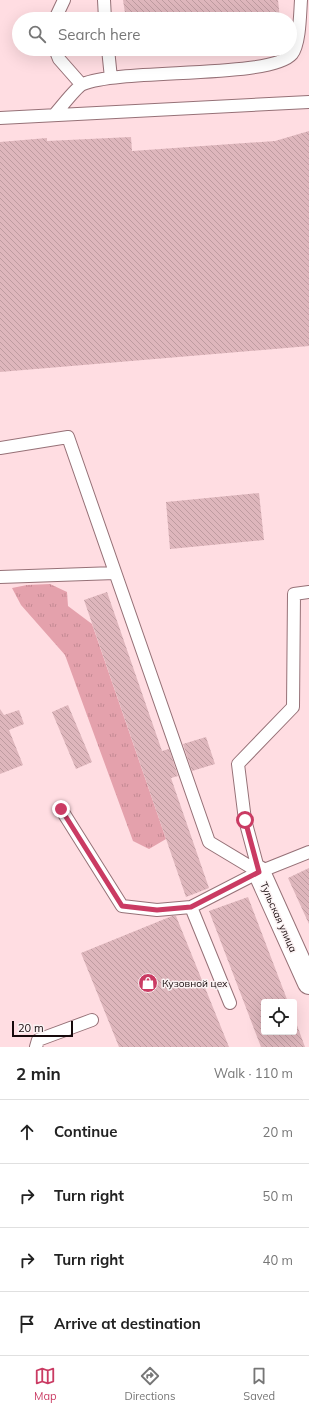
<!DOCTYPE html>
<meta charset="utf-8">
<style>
body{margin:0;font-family:Mulish,sans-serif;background:#f2f2f2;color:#222}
.controls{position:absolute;right:12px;bottom:12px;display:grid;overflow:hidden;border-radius:4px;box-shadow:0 4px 16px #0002}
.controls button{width:36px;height:36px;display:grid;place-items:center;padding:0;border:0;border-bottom:1px solid #e0e0e0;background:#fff;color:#222;font:20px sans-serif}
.scale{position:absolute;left:12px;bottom:10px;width:61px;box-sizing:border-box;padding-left:4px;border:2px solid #16090b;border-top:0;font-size:11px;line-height:14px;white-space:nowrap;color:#16090b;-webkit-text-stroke:3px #fbf2f3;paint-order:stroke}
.stop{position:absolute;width:12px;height:12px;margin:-9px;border:3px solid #ca3b63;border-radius:50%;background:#fff}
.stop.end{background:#ca3b63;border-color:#fff;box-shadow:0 1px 4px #0008}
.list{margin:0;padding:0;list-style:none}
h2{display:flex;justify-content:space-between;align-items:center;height:52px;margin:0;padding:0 16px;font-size:17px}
h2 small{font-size:13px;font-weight:400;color:#767676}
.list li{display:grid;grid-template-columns:26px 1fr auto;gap:12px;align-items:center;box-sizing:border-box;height:64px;padding:0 16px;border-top:1px solid #e0e0e0}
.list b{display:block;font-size:15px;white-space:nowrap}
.list em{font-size:13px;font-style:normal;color:#767676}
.icon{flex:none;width:22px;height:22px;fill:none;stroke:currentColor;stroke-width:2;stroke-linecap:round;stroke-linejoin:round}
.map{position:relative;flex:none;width:309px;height:1047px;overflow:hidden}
.search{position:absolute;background:#fff;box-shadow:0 4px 16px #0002;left:12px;right:12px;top:12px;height:44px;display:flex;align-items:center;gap:10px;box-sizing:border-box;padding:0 14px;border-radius:22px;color:#767676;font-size:15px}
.sheet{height:308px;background:#fff}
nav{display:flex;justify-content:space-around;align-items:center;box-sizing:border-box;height:56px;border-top:1px solid #e0e0e0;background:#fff;font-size:11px;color:#767676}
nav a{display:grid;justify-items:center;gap:2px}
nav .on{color:#ca3b63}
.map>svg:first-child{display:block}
</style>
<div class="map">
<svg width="309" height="1047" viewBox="0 0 309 1047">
<defs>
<pattern id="grass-tufts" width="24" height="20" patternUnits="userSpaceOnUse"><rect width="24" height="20" fill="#e4a1ac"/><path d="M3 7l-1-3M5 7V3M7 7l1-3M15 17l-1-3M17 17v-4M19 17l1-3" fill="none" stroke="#c38993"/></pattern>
<pattern id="building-back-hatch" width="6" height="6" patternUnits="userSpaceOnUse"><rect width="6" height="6" fill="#deb6bc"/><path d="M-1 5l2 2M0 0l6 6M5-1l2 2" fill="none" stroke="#be9ba0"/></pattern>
</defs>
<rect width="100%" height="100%" fill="#ffdde2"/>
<!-- grass -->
<path fill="url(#grass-tufts)" d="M50 584 67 592 68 606 92 624 166 839 149 849 133 841 65 655 21 605 12 588 27 585Z"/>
<!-- building -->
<path fill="url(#building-back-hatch)" d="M123 0H278L280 19H126Z
M130 49H193L130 56Z
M309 131V346L0 372V142L47 138V141L131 137 132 151 275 141Z
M259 493 264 540 170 549 166 502Z
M107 592 162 751 169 749 178 776 171 778 209 888 186 897 84 600Z
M68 705 92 762 76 769 52 712Z
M0 709 4 715 19 710 24 724 9 730 23 765 0 774Z
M206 737 215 764 192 771 183 744Z
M309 868V924L288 878Z
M248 897 288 1002H264V1032H294V1017L305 1047H261L209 911Z
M172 916H176L229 1047H119L81 953Z"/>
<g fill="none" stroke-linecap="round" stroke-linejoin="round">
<defs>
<path id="service" d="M104 0 105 19
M55 19 64 0
M55 49 59 59 81 84
M108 49 111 78
M54 115C60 109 76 87 83 84 122 68 271 79 292 54 300 44 300 13 301 0
M0 118 309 102
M0 448 68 437 209 842 259 872
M0 577 115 573
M61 809 122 906 157 910 191 907 259 872 309 852
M259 872 245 820 238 764 293 707 294 594 309 592
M191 907 230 1003
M36 1047 38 1040 92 1020"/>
<path id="minor" d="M259 872 309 983"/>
</defs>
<!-- service casing -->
<use href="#service" stroke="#967177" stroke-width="14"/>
<!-- minor casing -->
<use href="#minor" stroke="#967177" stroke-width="24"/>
<!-- service -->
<use href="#service" stroke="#fff" stroke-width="12"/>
<!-- minor -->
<use href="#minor" stroke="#fff" stroke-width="22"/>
</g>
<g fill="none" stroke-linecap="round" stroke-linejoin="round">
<!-- route -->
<path stroke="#ca3b63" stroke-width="5" d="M61 809 122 906 157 910 191 907 259 872 245 820"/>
</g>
<!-- icons -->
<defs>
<symbol id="shop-disc" viewBox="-11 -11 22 22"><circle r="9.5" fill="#ca3b63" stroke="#fbf2f3"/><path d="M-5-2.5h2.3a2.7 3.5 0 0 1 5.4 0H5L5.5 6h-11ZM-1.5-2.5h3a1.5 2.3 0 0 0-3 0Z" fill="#fff"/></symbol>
</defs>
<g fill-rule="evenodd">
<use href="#shop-disc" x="137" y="972" width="22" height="22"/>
</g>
<g text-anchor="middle" stroke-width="3" stroke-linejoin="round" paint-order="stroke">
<!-- street labels -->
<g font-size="10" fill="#16090b" stroke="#fbf2f3">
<text transform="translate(279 917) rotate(66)" y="4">Тульская улица</text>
</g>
<!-- poi labels -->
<g font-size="10" fill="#16090b" stroke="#fbf2f3" text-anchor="start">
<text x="162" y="987">Кузовной цех</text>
</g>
</g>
</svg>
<div class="controls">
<button><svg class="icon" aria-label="locate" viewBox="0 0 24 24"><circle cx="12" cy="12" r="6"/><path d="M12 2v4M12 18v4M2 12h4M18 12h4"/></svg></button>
</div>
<div class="scale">20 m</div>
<div class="stop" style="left:245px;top:820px"></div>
<div class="stop end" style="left:61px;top:809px"></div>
<div class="search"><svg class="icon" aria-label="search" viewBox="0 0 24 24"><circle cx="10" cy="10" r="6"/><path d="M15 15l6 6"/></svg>Search here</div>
</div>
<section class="sheet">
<h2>2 min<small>Walk · 110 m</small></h2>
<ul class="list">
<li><svg class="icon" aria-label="ahead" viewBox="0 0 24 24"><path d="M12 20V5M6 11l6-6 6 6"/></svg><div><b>Continue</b></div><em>20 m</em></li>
<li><svg class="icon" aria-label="right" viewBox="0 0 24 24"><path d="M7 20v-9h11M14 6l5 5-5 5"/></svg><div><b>Turn right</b></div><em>50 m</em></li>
<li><svg class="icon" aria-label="right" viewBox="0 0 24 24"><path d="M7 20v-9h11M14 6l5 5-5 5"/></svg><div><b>Turn right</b></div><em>40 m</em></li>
<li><svg class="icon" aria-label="arrive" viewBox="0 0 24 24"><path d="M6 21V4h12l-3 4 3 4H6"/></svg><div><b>Arrive at destination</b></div></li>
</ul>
</section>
<nav>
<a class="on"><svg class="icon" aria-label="map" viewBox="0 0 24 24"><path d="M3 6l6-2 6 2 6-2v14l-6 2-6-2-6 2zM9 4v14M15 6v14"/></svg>Map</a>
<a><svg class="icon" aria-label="directions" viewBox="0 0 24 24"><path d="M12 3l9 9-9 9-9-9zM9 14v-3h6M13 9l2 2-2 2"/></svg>Directions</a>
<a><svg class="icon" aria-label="saved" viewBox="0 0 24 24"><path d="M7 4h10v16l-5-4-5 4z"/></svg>Saved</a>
</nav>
